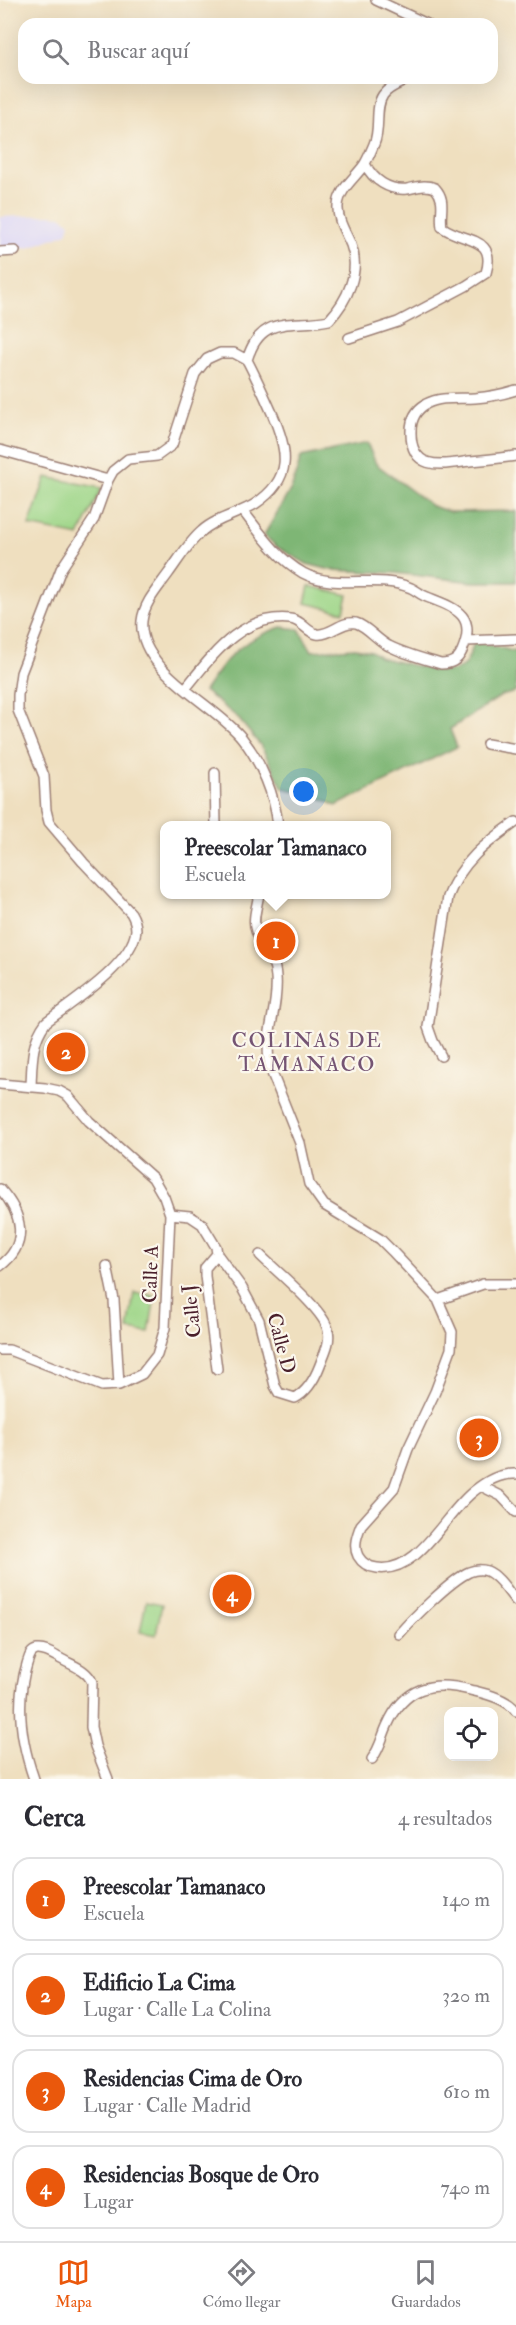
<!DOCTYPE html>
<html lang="es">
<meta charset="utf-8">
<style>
body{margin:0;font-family:"IM FELL Double Pica",serif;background:#f2f2f3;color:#2b2b33}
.controls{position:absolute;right:18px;bottom:18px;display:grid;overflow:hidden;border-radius:12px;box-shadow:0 6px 24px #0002}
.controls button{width:54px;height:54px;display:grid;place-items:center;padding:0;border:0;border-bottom:2px solid #e1e1e2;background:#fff;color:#2b2b33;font:30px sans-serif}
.you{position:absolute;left:304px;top:792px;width:21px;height:21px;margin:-15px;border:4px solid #fff;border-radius:50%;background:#1a73e8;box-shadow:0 0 0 9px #1a73e833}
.badge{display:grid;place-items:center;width:39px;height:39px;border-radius:50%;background:#ea580c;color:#fff;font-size:20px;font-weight:700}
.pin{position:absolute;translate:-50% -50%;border:3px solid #fff;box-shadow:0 2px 6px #0006}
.popup{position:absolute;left:160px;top:821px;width:231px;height:78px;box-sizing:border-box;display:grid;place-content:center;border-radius:12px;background:#fff;filter:drop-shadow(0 2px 4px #0005);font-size:20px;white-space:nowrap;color:#7c7c81}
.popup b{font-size:22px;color:#2b2b33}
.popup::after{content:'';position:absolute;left:50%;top:100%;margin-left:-12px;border:12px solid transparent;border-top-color:#fff}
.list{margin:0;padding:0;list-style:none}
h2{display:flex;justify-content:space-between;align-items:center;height:78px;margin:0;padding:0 24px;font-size:26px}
h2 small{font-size:20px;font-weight:400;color:#7c7c81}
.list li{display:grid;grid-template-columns:39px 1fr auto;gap:18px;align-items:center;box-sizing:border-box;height:84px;margin:0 12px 12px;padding:0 12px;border:2px solid #e1e1e2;border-radius:18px}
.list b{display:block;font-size:22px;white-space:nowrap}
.list p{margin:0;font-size:20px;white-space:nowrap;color:#7c7c81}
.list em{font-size:20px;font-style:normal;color:#7c7c81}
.icon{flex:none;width:33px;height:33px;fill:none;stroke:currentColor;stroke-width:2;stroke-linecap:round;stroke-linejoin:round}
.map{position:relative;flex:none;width:516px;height:1779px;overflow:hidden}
.search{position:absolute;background:#fff;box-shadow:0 6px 24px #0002;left:18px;right:18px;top:18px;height:66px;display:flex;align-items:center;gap:15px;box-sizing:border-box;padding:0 21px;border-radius:18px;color:#7c7c81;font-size:22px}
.sheet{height:462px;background:#fff}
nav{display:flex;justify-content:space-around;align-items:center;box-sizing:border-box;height:84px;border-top:2px solid #e1e1e2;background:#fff;font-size:16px;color:#7c7c81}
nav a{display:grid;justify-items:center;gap:3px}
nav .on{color:#ea580c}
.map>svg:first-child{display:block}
</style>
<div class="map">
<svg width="516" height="1779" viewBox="0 0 516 1779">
<rect width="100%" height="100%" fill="#fbf7ec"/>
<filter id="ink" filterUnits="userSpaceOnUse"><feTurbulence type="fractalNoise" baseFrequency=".0167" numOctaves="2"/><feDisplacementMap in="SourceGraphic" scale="12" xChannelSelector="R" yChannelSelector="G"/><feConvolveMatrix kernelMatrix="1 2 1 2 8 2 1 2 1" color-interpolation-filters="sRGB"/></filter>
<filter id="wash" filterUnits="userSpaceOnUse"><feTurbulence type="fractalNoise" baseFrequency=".008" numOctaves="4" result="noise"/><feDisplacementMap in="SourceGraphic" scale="24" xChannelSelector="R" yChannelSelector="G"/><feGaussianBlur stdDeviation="1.35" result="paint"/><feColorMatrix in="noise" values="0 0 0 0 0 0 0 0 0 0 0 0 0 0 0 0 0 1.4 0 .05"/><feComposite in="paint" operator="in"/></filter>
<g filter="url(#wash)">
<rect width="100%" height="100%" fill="#efdfbf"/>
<!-- built -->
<path fill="#dcd6f6" d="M51 215 61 216 70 223 67 233 28 248 0 250V217Z"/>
<!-- green -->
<path fill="#9dd587" stroke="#747a59" stroke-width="1.5" d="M46 477 102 488 79 536 29 526Z
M309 586 348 595 344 612 305 603Z
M134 1293 155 1296 149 1333 128 1330Z
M146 1601 162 1604 156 1635 140 1632Z"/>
<!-- forest -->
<path fill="#7eb674" stroke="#646a50" stroke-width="1.5" d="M367 443 376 464 432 506 450 512 516 511V582H473L395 573 331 570 307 564 277 547 264 535 292 487 301 457Z
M281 627 299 629 312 651 355 648 371 651 381 658 442 672 457 670 466 663 475 641 516 652V692L501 696 450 729 457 747 336 806 315 795 283 788 261 746 237 717 204 691C230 654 238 642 281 627Z"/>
</g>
<g filter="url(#ink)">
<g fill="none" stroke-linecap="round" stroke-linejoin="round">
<defs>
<path id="street" d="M376 0 427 24
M0 252 15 251
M349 338 398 322 466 286 486 273C497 235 463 243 442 227 439 212 447 201 435 188 425 184 418 187 407 189 389 191 373 180 365 164
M247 360C261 313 291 328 329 320 347 301 361 272 351 245 346 233 337 220 338 206 339 189 355 178 364 165 368 159 371 151 374 144 381 129 374 108 383 95 389 86 402 83 410 78
M516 390C503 394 489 397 475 398 459 399 441 396 426 404 416 410 411 420 411 431 410 472 442 465 470 461 486 460 501 458 516 456
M0 450 108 480
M466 641 516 639
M185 689C212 656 241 614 290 619 302 620 306 632 317 634 330 636 342 620 356 623 367 626 378 641 389 646 405 654 424 659 441 664 452 664 458 660 462 651 478 614 454 608 427 597 421 595 416 590 411 588 378 573 336 591 303 573 277 558 261 534 243 511
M487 744 516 749
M215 773 216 826
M259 894C257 906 252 920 256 931 263 948 275 956 276 977 279 1009 263 1036 270 1068L300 1143 309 1184 324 1205 380 1239 392 1251 438 1300 452 1332 451 1349 435 1392 408 1449 394 1488 361 1525C357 1535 353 1546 358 1556 362 1563 368 1567 377 1568 419 1574 445 1513 474 1491 486 1481 501 1473 516 1474
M441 1056 433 1041 428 1027 448 897C461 862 486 843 516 822
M0 1084 45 1088 59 1091 68 1096 89 1121 153 1178 164 1197 170 1214 165 1328 157 1355 142 1374 119 1385 102 1386 9 1350H0
M31 1087C32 1062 31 1042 46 1022 71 1003 133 964 136 930 136 924 134 918 131 913L83 862 49 822 46 810 44 776 18 710V695L21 673 61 569 94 519 108 480 113 471 128 459 157 456 172 445 195 374 207 359 220 353H234L247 360C256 377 264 395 272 413 288 451 294 478 255 504 239 514 216 518 202 531 189 542 179 559 168 574 158 588 144 603 142 621 137 670 215 704 242 738 261 762 275 795 278 826
M0 1189C22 1213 30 1244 0 1266
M170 1214 190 1216 202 1224 216 1247 217 1254 242 1288 259 1320 275 1386 279 1393 295 1398C307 1392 315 1378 320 1365 324 1354 331 1342 328 1330 324 1310 276 1271 260 1255
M107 1266 114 1300 119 1385
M438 1300 483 1284H516
M217 1369 205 1276V1268L217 1254
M481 1486 501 1496 516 1512
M399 1634C413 1618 450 1581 469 1572 474 1570 481 1569 487 1571 499 1576 508 1592 516 1601
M372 1759C380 1748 382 1737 387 1726 404 1687 432 1680 470 1690 486 1694 506 1698 516 1711
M34 1779C21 1742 15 1702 27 1664 29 1658 30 1651 37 1650 46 1649 55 1656 63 1660 74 1666 87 1670 92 1682L91 1727 95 1746 108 1779"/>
</defs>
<!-- street casing -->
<use href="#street" stroke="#9c7f75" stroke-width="12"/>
<!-- street -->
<use href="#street" stroke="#fff" stroke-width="9"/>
</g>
</g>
<g text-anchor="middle" stroke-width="4.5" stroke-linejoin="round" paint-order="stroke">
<!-- street labels -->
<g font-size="20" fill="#4a1f2b" stroke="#fbf7ec">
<text transform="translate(150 1274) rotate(-88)" y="7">Calle A</text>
<text transform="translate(191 1311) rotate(-96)" y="7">Calle J</text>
<text transform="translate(282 1343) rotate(75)" y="7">Calle D</text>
</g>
<!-- neighbourhood labels -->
<g font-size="21" letter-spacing="1.5" fill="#755473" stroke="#fbf7ec">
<text x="307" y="1047">COLINAS DE<tspan x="307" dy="24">TAMANACO</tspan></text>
</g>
</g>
</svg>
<div class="controls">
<button><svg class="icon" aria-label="locate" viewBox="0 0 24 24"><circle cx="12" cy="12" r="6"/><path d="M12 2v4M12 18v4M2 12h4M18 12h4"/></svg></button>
</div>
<div class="you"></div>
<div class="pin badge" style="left:276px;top:941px">1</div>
<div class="popup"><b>Preescolar Tamanaco</b>Escuela</div>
<div class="pin badge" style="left:66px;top:1052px">2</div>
<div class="pin badge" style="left:479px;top:1438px">3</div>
<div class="pin badge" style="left:232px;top:1594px">4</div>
<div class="search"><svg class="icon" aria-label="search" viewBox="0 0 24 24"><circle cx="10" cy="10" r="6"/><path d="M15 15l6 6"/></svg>Buscar aquí</div>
</div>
<section class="sheet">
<h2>Cerca<small>4 resultados</small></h2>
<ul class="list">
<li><span class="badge">1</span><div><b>Preescolar Tamanaco</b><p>Escuela</p></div><em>140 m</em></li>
<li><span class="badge">2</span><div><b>Edificio La Cima</b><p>Lugar · Calle La Colina</p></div><em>320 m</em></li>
<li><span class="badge">3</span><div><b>Residencias Cima de Oro</b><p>Lugar · Calle Madrid</p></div><em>610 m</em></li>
<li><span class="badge">4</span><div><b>Residencias Bosque de Oro</b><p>Lugar</p></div><em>740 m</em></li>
</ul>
</section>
<nav>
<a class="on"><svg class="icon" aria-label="map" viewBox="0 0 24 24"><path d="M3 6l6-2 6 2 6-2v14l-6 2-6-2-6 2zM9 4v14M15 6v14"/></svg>Mapa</a>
<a><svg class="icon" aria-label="directions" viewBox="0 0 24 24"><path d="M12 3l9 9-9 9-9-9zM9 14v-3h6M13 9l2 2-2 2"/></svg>Cómo llegar</a>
<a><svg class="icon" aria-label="saved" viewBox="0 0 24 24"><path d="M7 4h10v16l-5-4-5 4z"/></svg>Guardados</a>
</nav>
